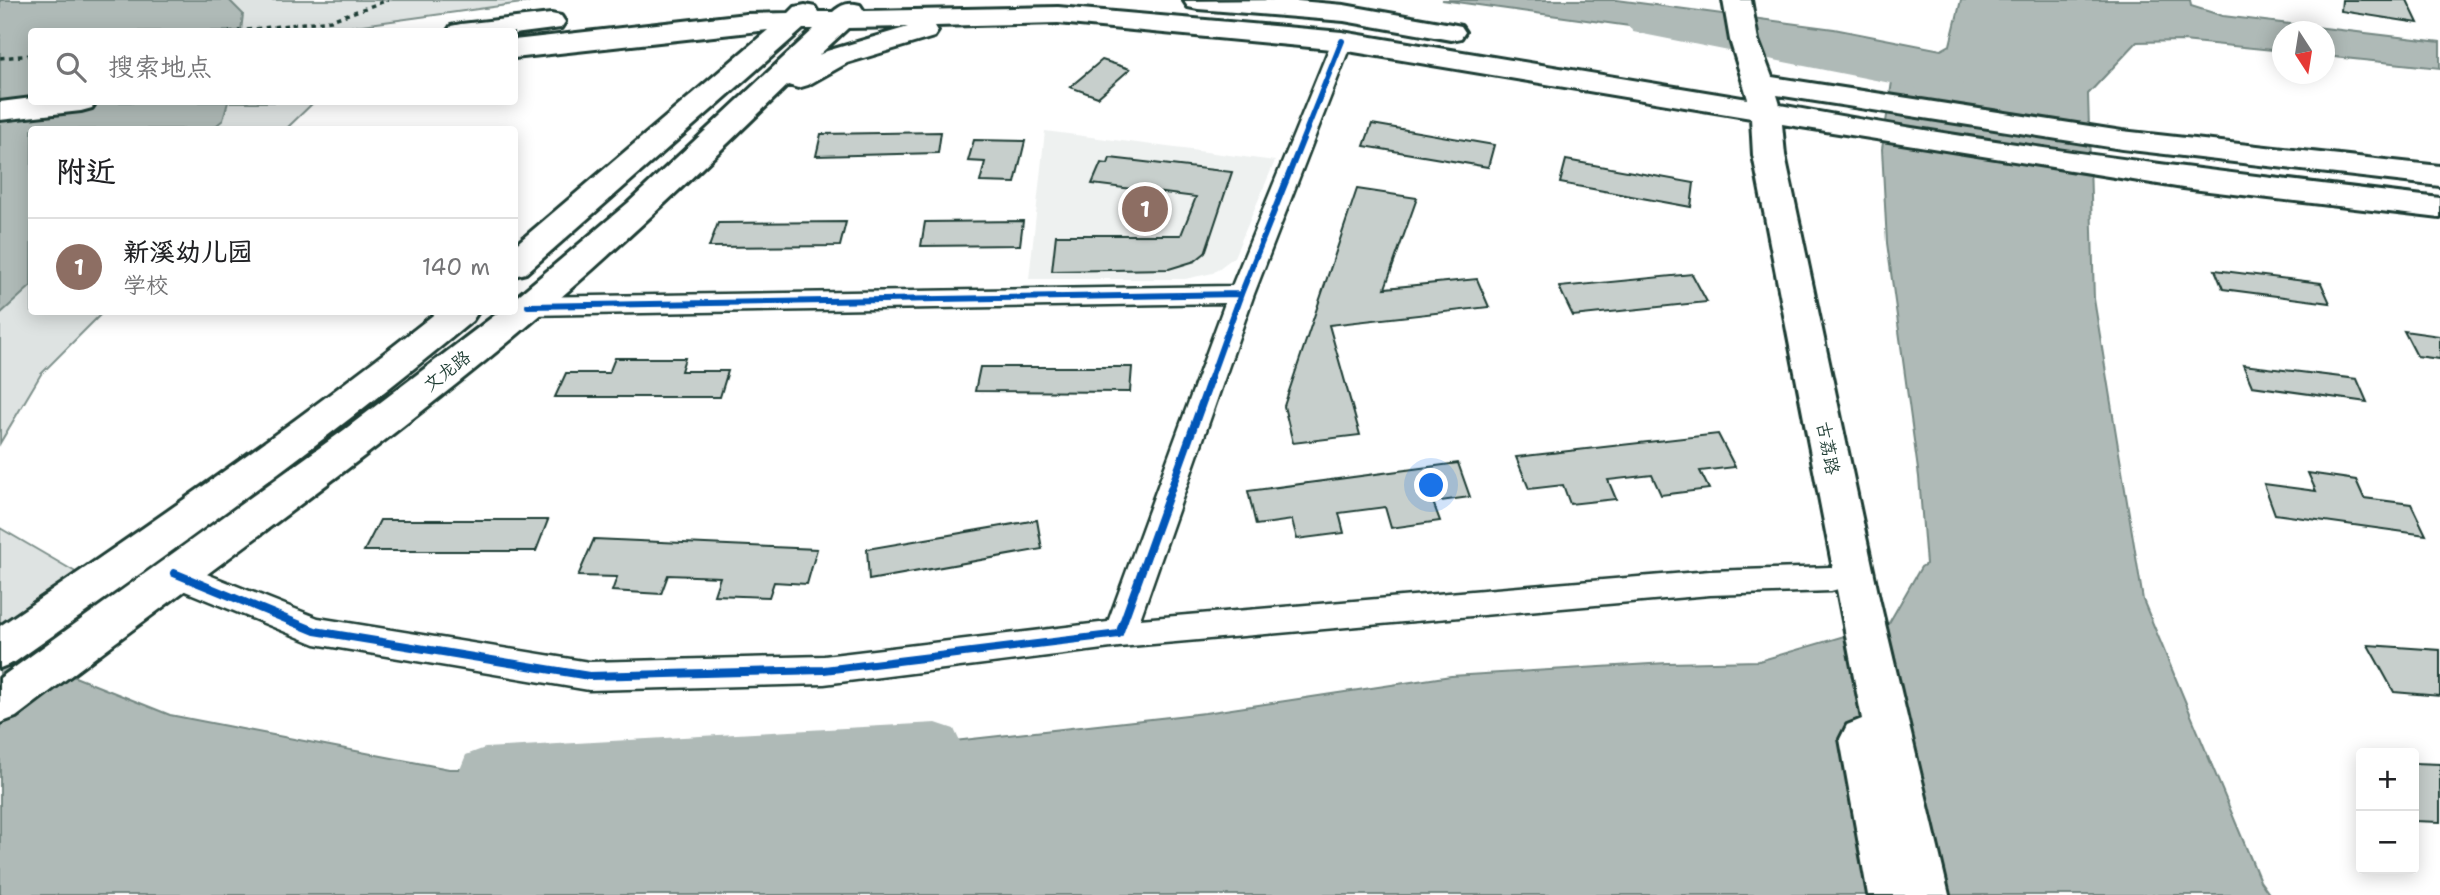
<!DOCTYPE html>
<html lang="zh">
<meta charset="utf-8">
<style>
body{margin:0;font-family:"Shantell Sans","LXGW WenKai TC",sans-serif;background:#f6f6f6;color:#202124}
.controls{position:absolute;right:21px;bottom:21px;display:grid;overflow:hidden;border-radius:7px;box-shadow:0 4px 18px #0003}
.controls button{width:63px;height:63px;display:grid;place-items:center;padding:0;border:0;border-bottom:2px solid #e0e0e0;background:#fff;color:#202124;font:35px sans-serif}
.compass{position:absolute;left:2272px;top:21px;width:63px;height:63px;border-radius:50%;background:#fff;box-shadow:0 4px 18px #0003;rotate:168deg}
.you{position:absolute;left:1432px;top:486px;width:24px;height:24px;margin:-18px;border:5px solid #fff;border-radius:50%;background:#1a73e8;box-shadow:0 0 0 10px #1a73e833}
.badge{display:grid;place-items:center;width:46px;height:46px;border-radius:50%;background:#1f3d34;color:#fff;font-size:23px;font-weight:700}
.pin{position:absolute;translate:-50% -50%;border:4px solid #fff;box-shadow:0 2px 7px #0006}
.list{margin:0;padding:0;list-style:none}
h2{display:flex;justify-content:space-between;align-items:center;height:91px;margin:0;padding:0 28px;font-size:30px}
h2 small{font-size:23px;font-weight:400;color:#757577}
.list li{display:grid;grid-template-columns:46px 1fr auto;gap:21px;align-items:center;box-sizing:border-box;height:98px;padding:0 28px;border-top:2px solid #e0e0e0}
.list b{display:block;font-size:26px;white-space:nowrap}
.list p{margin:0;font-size:23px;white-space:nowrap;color:#757577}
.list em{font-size:23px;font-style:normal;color:#757577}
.icon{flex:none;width:38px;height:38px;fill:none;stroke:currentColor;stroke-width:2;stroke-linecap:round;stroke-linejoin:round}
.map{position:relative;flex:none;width:2440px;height:895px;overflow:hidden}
.search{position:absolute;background:#fff;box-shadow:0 4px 18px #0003;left:28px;top:28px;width:490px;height:77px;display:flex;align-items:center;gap:18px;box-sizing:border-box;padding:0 24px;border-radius:7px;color:#757577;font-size:26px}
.panel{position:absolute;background:#fff;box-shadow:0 4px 18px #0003;left:28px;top:126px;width:490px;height:189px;border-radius:7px}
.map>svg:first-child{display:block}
</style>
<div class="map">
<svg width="2440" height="895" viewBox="0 0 2440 895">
<rect width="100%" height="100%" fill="#fff"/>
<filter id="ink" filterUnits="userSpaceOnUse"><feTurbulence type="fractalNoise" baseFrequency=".0143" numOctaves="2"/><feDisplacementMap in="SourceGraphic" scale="14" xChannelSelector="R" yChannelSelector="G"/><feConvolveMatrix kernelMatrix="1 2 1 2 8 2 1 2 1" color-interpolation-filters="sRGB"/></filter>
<g filter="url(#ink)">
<!-- built -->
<path fill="#eef1f0" d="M1045 131 1275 161 1234 257 1213 273 1185 279H1029Z"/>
<!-- green -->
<path fill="#dee3e2" stroke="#7e908b" stroke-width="2" d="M0 0H544L319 31 32 32Z
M231 102H314L286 129 32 130V312H103L41 374 0 443V130Z
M0 528 79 574 0 631Z"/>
<!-- water -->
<path fill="#afbab7" stroke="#758883" stroke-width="2" d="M0 0H229L243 14 241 31 32 32V102H228L223 120 212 129 32 130 31 286 0 314Z
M1442 0H1617L1834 29 1941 50 1950 45 1961 0H2190L2191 6 2223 16 2440 42V68L2325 56 2324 32H2282V51L2183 41 2137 42 2088 94 2094 299 2143 600 2260 881 2270 895H0V647L170 715 449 769H703L1205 713 1451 676 1667 663 1759 661 1889 623 1921 567 1926 564 1919 477 1887 243 1882 149 1893 75 1845 56Z"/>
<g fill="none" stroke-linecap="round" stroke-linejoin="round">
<!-- river -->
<path fill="#afbab7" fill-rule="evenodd" d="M1644 15 1946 74 1958 77 1963 84 1958 91 1946 94 1633 32 1628 25 1633 18Z
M936 723 954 729 962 746 954 763 936 769 485 796 466 789 459 772 466 755 485 748Z"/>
</g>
<!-- building -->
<path fill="#c7cfcc" stroke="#1f3d34" stroke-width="2" d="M2342 0H2407L2418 23 2341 11Z
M1102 60 1130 69 1098 97 1070 87Z
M1372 124 1494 145 1488 167 1364 146Z
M941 132 938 153 816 156 821 134Z
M974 140 1025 141 1015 183 980 182 985 162 968 161Z
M1110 158 1232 172 1205 253 1195 261 1169 269 1052 271 1056 235H1181L1196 197 1092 184 1101 163 1108 164Z
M1566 160 1694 183 1691 207 1560 183Z
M1357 189 1417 198 1385 288 1477 279 1489 307 1329 325 1360 435 1293 443 1284 406Z
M1023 221 1020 245 921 246 925 222Z
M846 222 840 246 709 247 718 223Z
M2215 270 2321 283 2330 303 2223 289Z
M1692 274 1707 302 1573 316 1559 287Z
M2404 331 2440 336V359L2417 356Z
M615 358H685L681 371H728L720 397H555L566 373H609Z
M2243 365 2357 379 2367 402 2252 386Z
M980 367H1132L1130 392 975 391Z
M1718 434 1735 467 1700 471 1709 489 1661 495 1652 475 1608 480 1616 499 1570 504 1563 485 1529 489 1516 457Z
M1458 463 1470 497 1433 502 1440 521 1391 528 1385 507 1339 513 1344 533 1297 539 1292 520 1256 525 1248 491Z
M2308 473 2356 480 2364 498 2411 504 2426 535 2275 514 2264 484 2316 491Z
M380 520H548L536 551H364Z
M1037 520 1042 549 869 580 867 549Z
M594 539 817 549 807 584 774 582 769 597 714 595 720 577 668 575 661 594 612 591 617 577 578 576Z
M2368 645 2440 650V696L2394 692Z
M2414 763 2440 764V822L2414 821Z"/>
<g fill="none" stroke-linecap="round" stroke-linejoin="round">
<defs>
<path id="street" d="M1342 35 1349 37 1352 41 1254 294 1140 619 1710 571 1831 567 1842 570 1846 579 1842 588 1831 591 1710 595 1119 647 824 684 589 690 315 644 163 582 159 573 163 564 174 561 318 618 589 662 824 656 1108 622 1225 303 528 315 519 312 515 306 519 300 528 297 1232 286 1332 41 1335 37Z"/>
<path id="secondary" d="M1287 0 1344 5 1451 24 1461 26 1465 32 1461 38 1451 40 1344 21 1198 9 1188 7 1184 1Z
M1723 0H1751L1758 40 1772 77 2122 131 2440 166V186L2122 149 1777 95 1780 105C1998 146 2219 172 2440 198V218L2183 188 1782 124 1785 155 1879 598 1949 895H1868L1840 739 1847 725 1862 719 1753 155 1751 118 1342 50 1058 23 935 26 938 31 934 37 847 63 808 85 798 88 788 85C698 173 608 259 512 339 352 471 181 591 16 717L0 723V678L344 430 499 312H514V299L628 203 814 29H803L526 273 514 276V246L768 30 514 58V40L746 14 789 13 795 7 805 5 815 7 818 12H833C842 4 848 2 860 5L864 11 1058 7 1342 32 1748 99 1730 40ZM908 27 827 51 819 55 848 28Z
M551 14 561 16 565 22 561 28 514 34V32H447L451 26 461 24Z
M32 98V102H96L92 108 81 111 0 120V102Z
M437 312H478L472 321C326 442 171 553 15 662L0 668V626C149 525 297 423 437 312Z"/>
</defs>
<!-- street casing -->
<use href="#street" stroke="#1f3d34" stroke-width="5"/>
<!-- secondary casing -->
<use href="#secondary" stroke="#1f3d34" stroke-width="6"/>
<!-- path -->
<path stroke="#1f3d34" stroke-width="3.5" stroke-dasharray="4.5 4.5" stroke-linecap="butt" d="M229 32 331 20 388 0
M0 58 32 55"/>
<!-- street -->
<use href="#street" fill="#fff" fill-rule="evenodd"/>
<!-- secondary -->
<use href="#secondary" fill="#fff" fill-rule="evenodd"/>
<defs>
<path id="cycleway-far1" d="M528 306 1241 294 1342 41
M1209 383 1241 294"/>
<path id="cycleway" d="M174 573 315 631 589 676 824 670 1119 634 1210 381"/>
</defs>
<!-- cycleway-far1 casing -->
<use href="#cycleway-far1" stroke="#fff" stroke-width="10"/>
<!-- cycleway casing -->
<use href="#cycleway" stroke="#fff" stroke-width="12"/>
<!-- cycleway-far1 -->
<use href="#cycleway-far1" stroke="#0057b8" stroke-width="6"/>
<!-- cycleway -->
<use href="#cycleway" stroke="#0057b8" stroke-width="8"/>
</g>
</g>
<g text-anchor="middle" stroke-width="7" stroke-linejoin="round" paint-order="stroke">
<!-- street labels -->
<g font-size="18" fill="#1f3d34" stroke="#fff">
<text transform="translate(447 371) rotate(-38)" y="6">文龙路</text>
<text transform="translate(1828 448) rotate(79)" y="6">古荔路</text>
</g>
</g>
</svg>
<div class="controls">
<button>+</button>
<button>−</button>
</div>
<svg class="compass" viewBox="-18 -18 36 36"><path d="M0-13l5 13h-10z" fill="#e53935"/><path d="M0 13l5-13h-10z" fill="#757577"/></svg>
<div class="you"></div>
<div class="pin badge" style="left:1145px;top:209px;background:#8d6e63">1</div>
<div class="search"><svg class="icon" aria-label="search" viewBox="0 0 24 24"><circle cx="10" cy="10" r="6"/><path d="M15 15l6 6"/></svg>搜索地点</div>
<section class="panel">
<h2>附近<small></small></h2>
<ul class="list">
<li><span class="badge" style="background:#8d6e63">1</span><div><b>新溪幼儿园</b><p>学校</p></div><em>140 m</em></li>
</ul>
</section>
</div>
